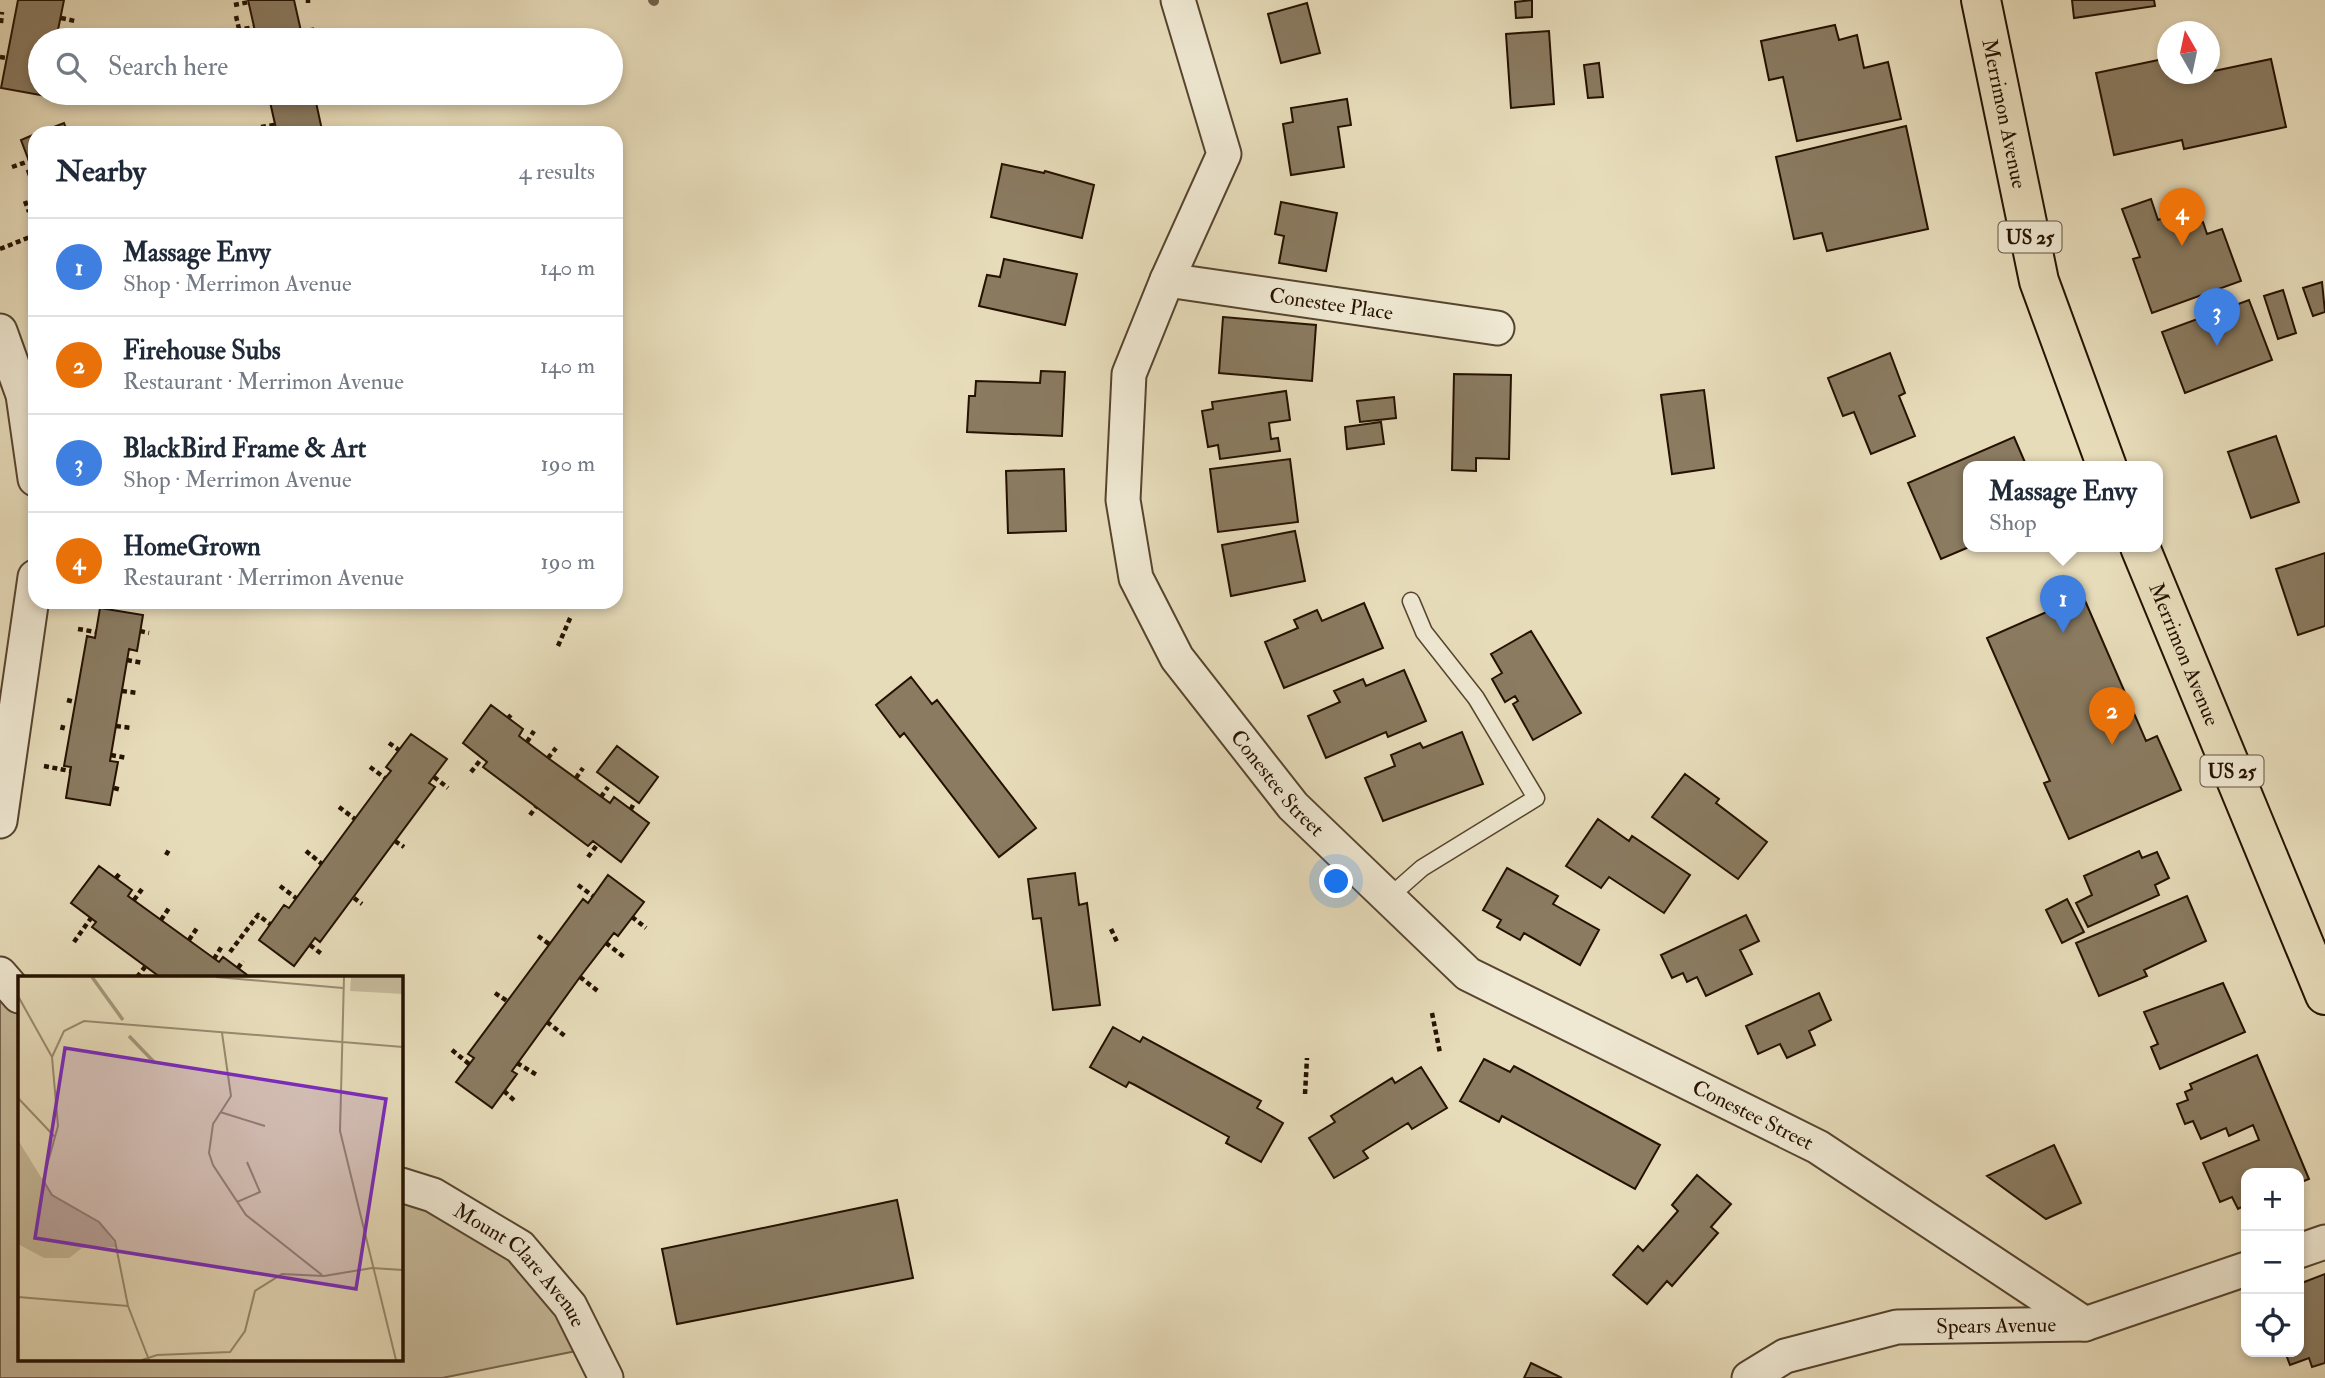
<!DOCTYPE html>
<meta charset="utf-8">
<style>
body{margin:0;font-family:"IM FELL Double Pica",serif;background:#f2f2f3;color:#1f2937}
.controls{position:absolute;right:21px;bottom:21px;display:grid;overflow:hidden;border-radius:14px;box-shadow:0 4px 10px #0003}
.controls button{width:63px;height:63px;display:grid;place-items:center;padding:0;border:0;border-bottom:2px solid #e0e1e3;background:#fff;color:#1f2937;font:35px sans-serif}
.compass{position:absolute;left:2157px;top:21px;width:63px;height:63px;border-radius:50%;background:#fff;box-shadow:0 4px 10px #0003;rotate:351deg}
.you{position:absolute;left:1337px;top:882px;width:24px;height:24px;margin:-18px;border:5px solid #fff;border-radius:50%;background:#1a73e8;box-shadow:0 0 0 10px #1a73e833}
.badge{display:grid;place-items:center;width:46px;height:46px;border-radius:50%;background:#8f2418;color:#fff;font-size:23px;font-weight:700}
.pin{position:absolute;translate:-50% -58px;filter:drop-shadow(0 2px 4px #0008)}
.pin::after{content:'';position:absolute;top:37px;width:24px;height:21px;background:inherit;clip-path:polygon(0 0,100% 0,50% 100%)}
.popup{position:absolute;left:1963px;top:461px;width:200px;height:91px;box-sizing:border-box;display:grid;place-content:center;border-radius:14px;background:#fff;filter:drop-shadow(0 2px 5px #0005);font-size:23px;white-space:nowrap;color:#747a83}
.popup b{font-size:26px;color:#1f2937}
.popup::after{content:'';position:absolute;left:50%;top:100%;margin-left:-14px;border:14px solid transparent;border-top-color:#fff}
.list{margin:0;padding:0;list-style:none}
h2{display:flex;justify-content:space-between;align-items:center;height:91px;margin:0;padding:0 28px;font-size:30px}
h2 small{font-size:23px;font-weight:400;color:#747a83}
.list li{display:grid;grid-template-columns:46px 1fr auto;gap:21px;align-items:center;box-sizing:border-box;height:98px;padding:0 28px;border-top:2px solid #e0e1e3}
.list b{display:block;font-size:26px;white-space:nowrap}
.list p{margin:0;font-size:23px;white-space:nowrap;color:#747a83}
.list em{font-size:23px;font-style:normal;color:#747a83}
.icon{flex:none;width:38px;height:38px;fill:none;stroke:currentColor;stroke-width:2;stroke-linecap:round;stroke-linejoin:round}
.map{position:relative;flex:none;width:2325px;height:1378px;overflow:hidden}
.search{position:absolute;background:#fff;box-shadow:0 4px 10px #0003;left:28px;top:28px;width:595px;height:77px;display:flex;align-items:center;gap:18px;box-sizing:border-box;padding:0 24px;border-radius:38px;color:#747a83;font-size:26px}
.panel{position:absolute;background:#fff;box-shadow:0 4px 10px #0003;left:28px;top:126px;width:595px;height:483px;border-radius:21px}
.map>svg:first-child{display:block}
</style>
<div class="map">
<svg width="2325" height="1378" viewBox="0 0 2325 1378">
<rect width="100%" height="100%" fill="#e7dcba"/>
<filter id="stains"><feTurbulence type="fractalNoise" baseFrequency=".00286" numOctaves="4"/><feColorMatrix values="0 0 0 0 .2 0 0 0 0 .09 0 0 0 0 .02 0 0 0 .5 -.17"/></filter>
<radialGradient id="worn" r=".72"><stop offset=".6" stop-color="#630" stop-opacity="0"/><stop offset="1" stop-color="#630" stop-opacity=".3"/></radialGradient>
<!-- green -->
<path fill="#c6b99a" stroke="#76654d" stroke-width="2" d="M0 965 19 989V1359H401V1183L520 1247 591 1348 442 1378H0Z"/>
<g fill="none" stroke-linecap="round" stroke-linejoin="round">
<!-- stream -->
<path stroke="#72614a" stroke-width="10" d="M653 0 654 1"/>
</g>
<!-- building -->
<path fill="#8a7b61" stroke="#251100" stroke-width="2" d="M18 0H64L56 40H40V93H46V96L1 88Z
M248 0H294L303 40H257Z
M1532 0V17L1516 18 1515 2Z
M2072 0H2154L2155 6 2074 18Z
M1307 3 1320 53 1281 63 1268 14Z
M1835 25 1839 40 1857 35 1864 68 1888 62 1901 119 1797 141 1783 77 1769 80 1761 41Z
M1549 31 1554 104 1511 108 1506 34Z
M2168 58V74L2195 75 2271 59 2286 127 2184 149 2182 140 2114 155 2096 73Z
M1599 63 1603 97 1588 98 1584 65Z
M268 93H314L322 130 277 133Z
M1347 99 1351 125 1338 127 1344 167 1291 175 1283 124 1293 122 1291 108Z
M64 123 68 133H38Z
M1906 126 1928 229 1827 251 1822 233 1794 239 1776 157Z
M35 134V193L27 171 32 169 21 140Z
M1002 164 1044 173 1045 171 1094 185 1082 238 991 217Z
M2151 199 2158 220 2181 212 2186 228 2203 222 2207 234 2222 229 2241 281 2152 313 2133 259 2140 257 2122 209Z
M1281 202 1337 213 1326 271 1279 263 1284 236 1275 234Z
M1004 259 1077 274 1065 325 979 306 987 275 1000 277Z
M2322 282 2325 312 2313 316 2303 288Z
M2283 290 2296 333 2278 339 2264 296Z
M2249 300 2272 360 2185 393 2162 332Z
M1223 317 1316 325 1312 381 1219 373Z
M1890 353 1905 393 1899 396 1915 436 1871 454 1854 412 1843 416 1828 378Z
M1041 371 1065 372 1062 436 967 432 969 396H975L976 381 1040 383Z
M1454 374 1511 375 1509 459 1476 458V471L1452 470Z
M1704 390 1714 468 1672 474 1661 395Z
M1286 391 1290 420 1269 423 1271 439 1278 438 1280 451 1220 459 1218 445 1208 447 1202 411 1213 409 1212 402Z
M1394 397 1396 418 1360 422 1357 401Z
M1381 422 1384 444 1347 449 1345 427Z
M2276 436 2299 502 2251 518 2228 452Z
M2014 437 2027 467H1968L1969 547 1941 559 1908 483Z
M1290 459 1298 522 1218 532 1210 469Z
M1064 469 1066 531 1008 533 1006 471Z
M1295 531 1305 581 1231 596 1222 545Z
M2325 553V626L2298 635 2276 569Z
M2083 596 2146 741 2157 736 2181 790 2069 839 2044 783 2050 781 1987 638Z
M1364 603 1383 648 1284 688 1265 642 1298 628 1294 620 1317 610 1322 621Z
M100 608 143 615 137 651 129 649 110 761 118 762 110 805 66 798 71 767 64 766 87 636 95 638Z
M1531 631 1581 713 1533 740 1513 704 1518 701 1515 696 1505 702 1492 679 1502 673 1491 654Z
M1404 670 1426 721 1388 737 1386 732 1326 758 1308 716 1340 702 1334 691 1363 679 1366 686Z
M911 677 932 704 937 700 1036 828 999 857 904 733 900 737 876 705Z
M491 705 523 729 519 736 548 758 610 803 614 797 649 823 621 862 593 841 588 846 483 767 487 762 463 743Z
M1462 732 1483 784 1383 821 1365 778 1395 766 1391 755 1420 743 1423 748Z
M411 734 447 759 429 783 435 787 320 942 315 938 294 966 259 940 284 905 289 908 385 778 391 771 386 767Z
M617 746 658 777 639 803 597 772Z
M1685 774 1719 799 1716 803 1767 842 1738 879 1652 817Z
M1598 819 1629 841 1632 836 1690 875 1664 913 1609 877 1601 888 1566 866Z
M2139 851 2142 858 2157 852 2169 878 2155 885 2159 895 2088 927 2076 903 2092 895 2084 876Z
M99 866 132 890 128 896 219 962 223 957 250 977H160L92 927 96 922 71 903Z
M1507 868 1558 896 1553 904 1599 930 1580 965 1524 933 1520 940 1497 927 1501 920 1483 910Z
M1075 873 1079 905 1087 903 1100 1005 1053 1010 1041 918 1033 919 1028 879Z
M608 875 644 902 618 936 614 933 580 977 512 1071 517 1074 492 1108 456 1082 474 1058 468 1054 583 899 588 903Z
M2187 896 2206 941 2144 970 2147 976 2099 996 2076 943Z
M2067 899 2084 932 2062 943 2046 910Z
M1746 915 1759 941 1740 950 1752 974 1706 996 1697 977 1687 982 1683 973 1672 978 1661 955Z
M2223 983 2245 1032 2160 1069 2151 1047 2158 1044 2144 1012Z
M1819 993 1831 1020 1809 1031 1815 1045 1787 1058 1780 1044 1758 1054 1746 1026Z
M1113 1027 1140 1042 1143 1037 1261 1101 1257 1108 1283 1123 1261 1162 1226 1143 1229 1137 1220 1132 1135 1085 1129 1082 1126 1087 1090 1067Z
M2257 1055 2309 1179 2299 1183V1173H2246V1205L2238 1209 2232 1197 2220 1202 2203 1163 2259 1140 2253 1125 2229 1136 2226 1128 2201 1139 2193 1121 2185 1124 2177 1104 2188 1100 2185 1092 2192 1089 2190 1084Z
M1484 1059 1510 1072 1514 1066 1660 1145 1635 1189 1502 1116 1499 1122 1460 1101Z
M1421 1067 1447 1108 1412 1129 1408 1123 1363 1151 1368 1158 1334 1178 1309 1138 1335 1122 1331 1116 1392 1078 1395 1083Z
M2054 1145 2081 1203 2046 1219 1987 1176Z
M1697 1175 1731 1204 1711 1227 1718 1233 1672 1286 1667 1281 1647 1304 1613 1275 1638 1246 1643 1251 1678 1211 1672 1205Z
M897 1200 913 1278 677 1324 662 1249Z
M2325 1274V1363L2312 1367 2309 1358 2290 1365 2285 1352H2299V1284Z
M1531 1363 1562 1378H1524Z"/>
<g fill="none" stroke-linecap="round" stroke-linejoin="round">
<defs>
<path id="lane" d="M1388 898 1422 868 1536 798 1476 698 1424 632 1411 601"/>
<g id="street">
<path id="s1" d="M1178 0 1224 154 1167 280 1129 374 1123 500 1136 578 1177 658 1293 806 1468 974 1818 1147 2085 1324"/>
<path id="s2" d="M1167 280 1497 328"/>
<path d="M0 331 23 395 35 479"/>
<path d="M0 821 35 577"/>
<path d="M0 974 19 996"/>
<path id="s3" d="M401 1185 433 1195 520 1247 570 1306 606 1378"/>
<path d="M2299 1251 2325 1242"/>
<path id="s4" d="M1749 1378 1785 1356 1897 1327 2085 1324 2246 1269"/>
</g>
<g id="primary">
<path id="s5" d="M1981 0 2039 281 2107 467"/>
<path id="s6" d="M2140 547 2325 995"/>
</g>
</defs>
<!-- lane casing -->
<use href="#lane" stroke="#56442e" stroke-width="19"/>
<!-- street casing -->
<use href="#street" stroke="#56442e" stroke-width="37"/>
<!-- primary casing -->
<use href="#primary" stroke="#251100" stroke-width="42"/>
<!-- path -->
<path stroke="#251100" stroke-width="4.5" stroke-dasharray="5 3.5" stroke-linecap="butt" d="M308 0V3
M234 5 249 2
M236 16 239 29
M61 18 75 21
M1 23 2 12
M228 32 254 27
M301 32 316 29
M72 40 74 29
M204 40 210 37
M0 57 7 58
M314 95 322 93
M261 127 275 125
M12 167 29 161
M25 201 29 212
M0 249 35 235
M360 604V602
M78 629 96 632
M140 631 149 633
M558 646 571 616
M127 660 143 663
M122 691 138 693
M67 700 75 702
M508 718 511 715
M116 726 132 728
M62 730 64 722
M527 742 534 731
M389 743 399 750
M111 755 127 758
M548 758 556 748
M44 766 70 771
M370 767 385 778
M471 772 482 758
M434 777 448 788
M576 778 583 768
M114 788 122 790
M601 797 608 787
M339 807 355 819
M631 809 633 805
M530 815 536 807
M395 841 404 847
M306 851 322 864
M166 855 170 848
M588 857 597 845
M116 878 120 873
M578 885 593 896
M280 886 296 898
M354 898 362 904
M134 900 142 889
M632 917 646 928
M161 920 169 908
M1111 929 1118 944
M538 936 549 944
M189 940 197 928
M74 942 91 918
M606 943 624 957
M310 945 323 955
M230 952 258 915 270 924
M214 959 222 946
M238 968 243 961
M137 977 145 967
M580 977 599 992
M495 993 507 1001
M1432 1013 1440 1053
M547 1022 565 1036
M452 1050 469 1064
M517 1063 537 1075
M504 1091 516 1102
M1305 1094 1307 1058"/>
<!-- lane -->
<use href="#lane" stroke="#efe8d2" stroke-width="16"/>
<!-- street -->
<use href="#street" stroke="#efe8d2" stroke-width="33"/>
<!-- primary -->
<use href="#primary" stroke="#e7dcba" stroke-width="38"/>
</g>
<g text-anchor="middle" stroke-width="5" stroke-linejoin="round" paint-order="stroke">
<!-- shield labels -->
<g fill="#efe8d2" stroke="#62523f" stroke-width="2">
<rect x="1998.5" y="221.5" width="63" height="31" rx="5"/>
<rect x="2200.5" y="755.5" width="63" height="31" rx="5"/>
</g>
<g font-size="19" font-weight="bold" fill="#251100">
<text x="2030" y="244">US 25</text>
<text x="2232" y="778">US 25</text>
</g>
<!-- street labels -->
<g font-size="21" fill="#251100" stroke="#efe8d2">
<text dy="7" stroke="none"><textPath href="#s5" startOffset="116">Merrimon Avenue</textPath></text>
<text dy="7" stroke="none"><textPath href="#s2" startOffset="166">Conestee Place</textPath></text>
<text dy="7" stroke="none"><textPath href="#s6" startOffset="116">Merrimon Avenue</textPath></text>
<text dy="7" stroke="none"><textPath href="#s1" startOffset="856">Conestee Street</textPath></text>
<text dy="7" stroke="none"><textPath href="#s1" startOffset="1444">Conestee Street</textPath></text>
<text dy="7" stroke="none"><textPath href="#s3" startOffset="147">Mount Clare Avenue</textPath></text>
<text dy="7" stroke="none"><textPath href="#s4" startOffset="257">Spears Avenue</textPath></text>
</g>
</g>
<!-- overview -->
<g transform="translate(18 976)">
<rect width="385" height="385" fill="#e7dcba"/>
<path d="M333 1H385V18L332 15ZM0 164 34 219 81 246 99 271 64 272 51 282H26L0 268Z" fill="#c6b99a"/>
<path fill="none" stroke="#a5977b" stroke-width="3.5" d="M74 1 105 44M111 60 137 87"/>
<path fill="none" stroke="#998b70" stroke-width="2" d="M198 1 325 12M326 1 322 155 378 384M0 20 34 81M204 57 213 120 195 148 191 177 195 189 228 239 304 299M0 122 37 161M202 136 247 150M219 226 242 216 229 186M0 321 110 330M124 384 139 379 212 376 227 355 237 315 264 298 306 300 354 292 385 294M131 384 110 330 97 265 81 246 34 219 25 204 40 150 34 81 46 55 66 45 385 71"/>
<path fill="#7b2cbf" fill-opacity="0.15" stroke="#7b2cbf" stroke-width="3.5" d="M47 72 368 123 338 313 17 262Z"/>
<rect width="385" height="385" fill="none" stroke="#251100" stroke-width="3.5"/>
</g>
<rect width="100%" height="100%" filter="url(#stains)"/>
<rect width="100%" height="100%" fill="url(#worn)"/>
</svg>
<div class="controls">
<button>+</button>
<button>−</button>
<button><svg class="icon" aria-label="locate" viewBox="0 0 24 24"><circle cx="12" cy="12" r="6"/><path d="M12 2v4M12 18v4M2 12h4M18 12h4"/></svg></button>
</div>
<svg class="compass" viewBox="-18 -18 36 36"><path d="M0-13l5 13h-10z" fill="#e53935"/><path d="M0 13l5-13h-10z" fill="#747a83"/></svg>
<div class="you"></div>
<div class="pin badge" style="left:2063px;top:633px;background:#3f7fe0">1</div>
<div class="popup"><b>Massage Envy</b>Shop</div>
<div class="pin badge" style="left:2112px;top:745px;background:#e8710a">2</div>
<div class="pin badge" style="left:2217px;top:346px;background:#3f7fe0">3</div>
<div class="pin badge" style="left:2182px;top:246px;background:#e8710a">4</div>
<div class="search"><svg class="icon" aria-label="search" viewBox="0 0 24 24"><circle cx="10" cy="10" r="6"/><path d="M15 15l6 6"/></svg>Search here</div>
<section class="panel">
<h2>Nearby<small>4 results</small></h2>
<ul class="list">
<li><span class="badge" style="background:#3f7fe0">1</span><div><b>Massage Envy</b><p>Shop · Merrimon Avenue</p></div><em>140 m</em></li>
<li><span class="badge" style="background:#e8710a">2</span><div><b>Firehouse Subs</b><p>Restaurant · Merrimon Avenue</p></div><em>140 m</em></li>
<li><span class="badge" style="background:#3f7fe0">3</span><div><b>BlackBird Frame &amp; Art</b><p>Shop · Merrimon Avenue</p></div><em>190 m</em></li>
<li><span class="badge" style="background:#e8710a">4</span><div><b>HomeGrown</b><p>Restaurant · Merrimon Avenue</p></div><em>190 m</em></li>
</ul>
</section>
</div>
